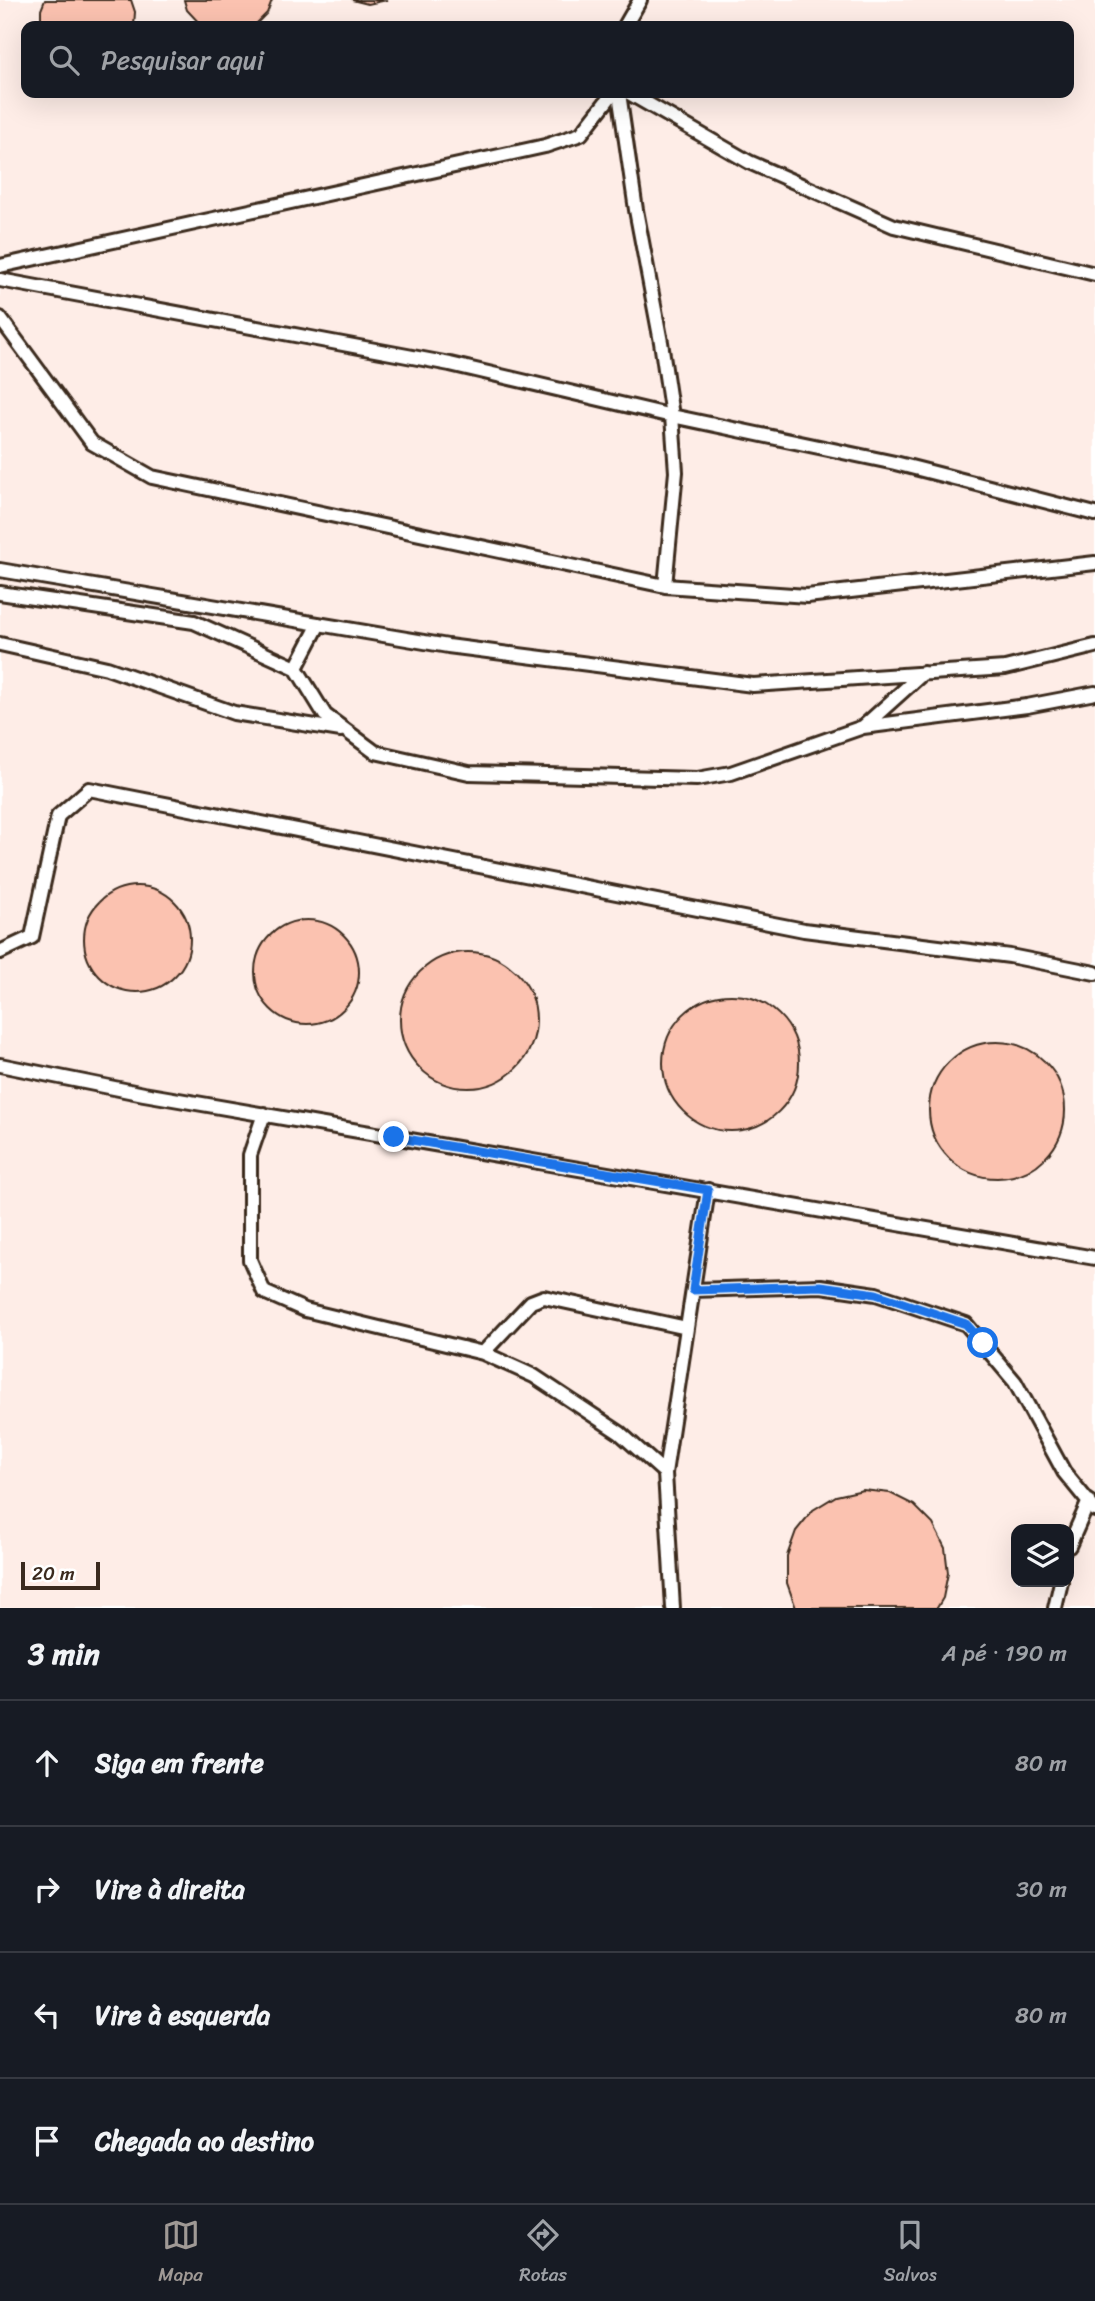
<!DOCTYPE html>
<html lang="pt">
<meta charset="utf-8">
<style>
body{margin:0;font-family:Sriracha,sans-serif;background:#242831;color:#f1f3f6}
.controls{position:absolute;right:21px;bottom:21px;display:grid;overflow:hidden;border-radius:14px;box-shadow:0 7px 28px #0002}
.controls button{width:63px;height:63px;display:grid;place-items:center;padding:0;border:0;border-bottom:2px solid #363941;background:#171b24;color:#f1f3f6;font:35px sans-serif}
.scale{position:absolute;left:21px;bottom:18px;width:79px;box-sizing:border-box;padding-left:7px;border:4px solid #3b2a1e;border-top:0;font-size:19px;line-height:24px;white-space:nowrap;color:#3b2a1e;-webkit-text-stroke:5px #fff;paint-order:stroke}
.stop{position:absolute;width:21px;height:21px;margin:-16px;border:5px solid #1a73e8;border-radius:50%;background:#fff}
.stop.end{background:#1a73e8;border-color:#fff;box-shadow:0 2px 7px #0008}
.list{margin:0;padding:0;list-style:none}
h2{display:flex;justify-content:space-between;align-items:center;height:91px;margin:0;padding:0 28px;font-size:30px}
h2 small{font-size:23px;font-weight:400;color:#9ea1a6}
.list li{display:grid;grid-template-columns:46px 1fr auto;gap:21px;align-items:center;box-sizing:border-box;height:126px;padding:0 28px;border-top:2px solid #363941}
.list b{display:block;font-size:26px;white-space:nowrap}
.list em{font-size:23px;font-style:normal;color:#9ea1a6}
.icon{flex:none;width:38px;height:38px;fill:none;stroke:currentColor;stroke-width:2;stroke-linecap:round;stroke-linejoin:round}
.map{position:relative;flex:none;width:1095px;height:1608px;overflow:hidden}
.search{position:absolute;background:#171b24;box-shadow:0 7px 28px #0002;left:21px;right:21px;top:21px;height:77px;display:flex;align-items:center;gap:18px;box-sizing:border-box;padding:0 24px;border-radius:14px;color:#9ea1a6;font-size:26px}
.sheet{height:595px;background:#171b24}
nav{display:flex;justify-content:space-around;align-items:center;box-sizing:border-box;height:98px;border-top:2px solid #363941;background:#171b24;font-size:19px;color:#9ea1a6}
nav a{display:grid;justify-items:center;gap:4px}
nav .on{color:#9f9995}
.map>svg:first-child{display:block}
</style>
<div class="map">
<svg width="1095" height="1608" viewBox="0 0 1095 1608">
<rect width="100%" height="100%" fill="#fff"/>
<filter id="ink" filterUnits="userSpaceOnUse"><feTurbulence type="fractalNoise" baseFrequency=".0143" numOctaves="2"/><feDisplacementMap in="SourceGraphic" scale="14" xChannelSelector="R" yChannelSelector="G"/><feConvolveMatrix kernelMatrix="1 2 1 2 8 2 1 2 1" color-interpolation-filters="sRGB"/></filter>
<g filter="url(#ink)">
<!-- built -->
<path fill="#feede7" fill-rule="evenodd" d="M0 0H1095V1608H0ZM26 26H1069V93H26ZM1016 1529H1069V1582H1016Z"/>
<!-- building -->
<path fill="#fbc2b0" stroke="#3b2a1e" stroke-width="2" d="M45 0H131L135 12 134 26H41V10Z
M184 0H272L267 13 254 26H202L187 10Z
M352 0H387L368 4Z
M84 939a53 53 0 1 1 106 0a53 53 0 1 1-106 0Z
M255 972a52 52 0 1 1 104 0a52 52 0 1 1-104 0Z
M400 1020a68 68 0 1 1 136 0a68 68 0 1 1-136 0Z
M663 1063a68 68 0 1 1 136 0a68 68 0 1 1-136 0Z
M929 1110a68 68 0 1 1 136 0a68 68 0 1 1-136 0Z
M863 1490 890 1493 914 1505 933 1524 945 1548 948 1573 943 1598 937 1608H796L787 1583V1556L796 1531 813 1510 836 1496Z"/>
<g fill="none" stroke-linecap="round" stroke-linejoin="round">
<defs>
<path id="lane" d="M625 26 640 0
M619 93 636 210 661 342 672 416 676 472 665 586
M629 93 749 162 894 226 1095 274
M0 266 545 146 581 134 613 93
M0 280 450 364 672 416 895 463 1095 514
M0 318 92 443 152 477 665 586 807 596 1095 563
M0 570 448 646 753 685 1005 668 1095 646
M0 593 194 622 296 668 325 715 375 752 469 773 697 779 731 773 863 727 923 673
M0 644 107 668 234 713 341 730
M296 668 319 624
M863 727 1027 706 1095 693
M0 952 32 937 58 816 89 789 804 930 1010 956 1095 973
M0 1065 144 1094 1095 1258
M264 1114 250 1155V1260L264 1292 305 1310 483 1353 534 1376 620 1433 665 1473
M693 1290 821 1286 876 1294 966 1324 1015 1382 1064 1472 1095 1510
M483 1353 531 1302 544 1297 687 1328
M1069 1546 1089 1501
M673 1608 665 1473 708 1190
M1055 1608 1061 1582"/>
</defs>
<!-- lane casing -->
<use href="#lane" stroke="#3b2a1e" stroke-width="18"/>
<!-- lane -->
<use href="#lane" stroke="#fff" stroke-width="12"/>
</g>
</g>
<g fill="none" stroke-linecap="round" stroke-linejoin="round" filter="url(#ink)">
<!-- route -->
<path stroke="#1a73e8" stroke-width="9" d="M394 1137 708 1190 693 1290 821 1286 876 1294 966 1324 983 1343"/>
</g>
</svg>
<div class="controls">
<button><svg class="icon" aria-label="layers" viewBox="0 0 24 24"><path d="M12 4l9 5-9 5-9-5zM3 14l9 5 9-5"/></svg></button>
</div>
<div class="scale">20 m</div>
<div class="stop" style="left:983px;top:1343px"></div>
<div class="stop end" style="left:394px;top:1137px"></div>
<div class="search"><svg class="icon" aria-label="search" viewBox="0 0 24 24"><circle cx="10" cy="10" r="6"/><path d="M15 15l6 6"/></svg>Pesquisar aqui</div>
</div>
<section class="sheet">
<h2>3 min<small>A pé · 190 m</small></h2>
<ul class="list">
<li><svg class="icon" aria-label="ahead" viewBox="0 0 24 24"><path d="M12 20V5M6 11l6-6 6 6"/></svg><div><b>Siga em frente</b></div><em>80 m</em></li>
<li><svg class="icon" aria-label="right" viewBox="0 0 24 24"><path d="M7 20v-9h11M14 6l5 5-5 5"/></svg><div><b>Vire à direita</b></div><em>30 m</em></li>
<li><svg class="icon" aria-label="left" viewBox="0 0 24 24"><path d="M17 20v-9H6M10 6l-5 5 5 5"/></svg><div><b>Vire à esquerda</b></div><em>80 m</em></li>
<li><svg class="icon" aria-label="arrive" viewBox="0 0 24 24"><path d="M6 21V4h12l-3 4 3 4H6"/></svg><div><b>Chegada ao destino</b></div></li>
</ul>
</section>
<nav>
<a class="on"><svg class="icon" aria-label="map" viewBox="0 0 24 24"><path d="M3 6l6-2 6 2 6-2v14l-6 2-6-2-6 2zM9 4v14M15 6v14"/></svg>Mapa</a>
<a><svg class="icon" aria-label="directions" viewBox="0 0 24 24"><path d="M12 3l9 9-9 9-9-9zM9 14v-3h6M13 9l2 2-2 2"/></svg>Rotas</a>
<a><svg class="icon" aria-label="saved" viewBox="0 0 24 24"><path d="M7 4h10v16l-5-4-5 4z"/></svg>Salvos</a>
</nav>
